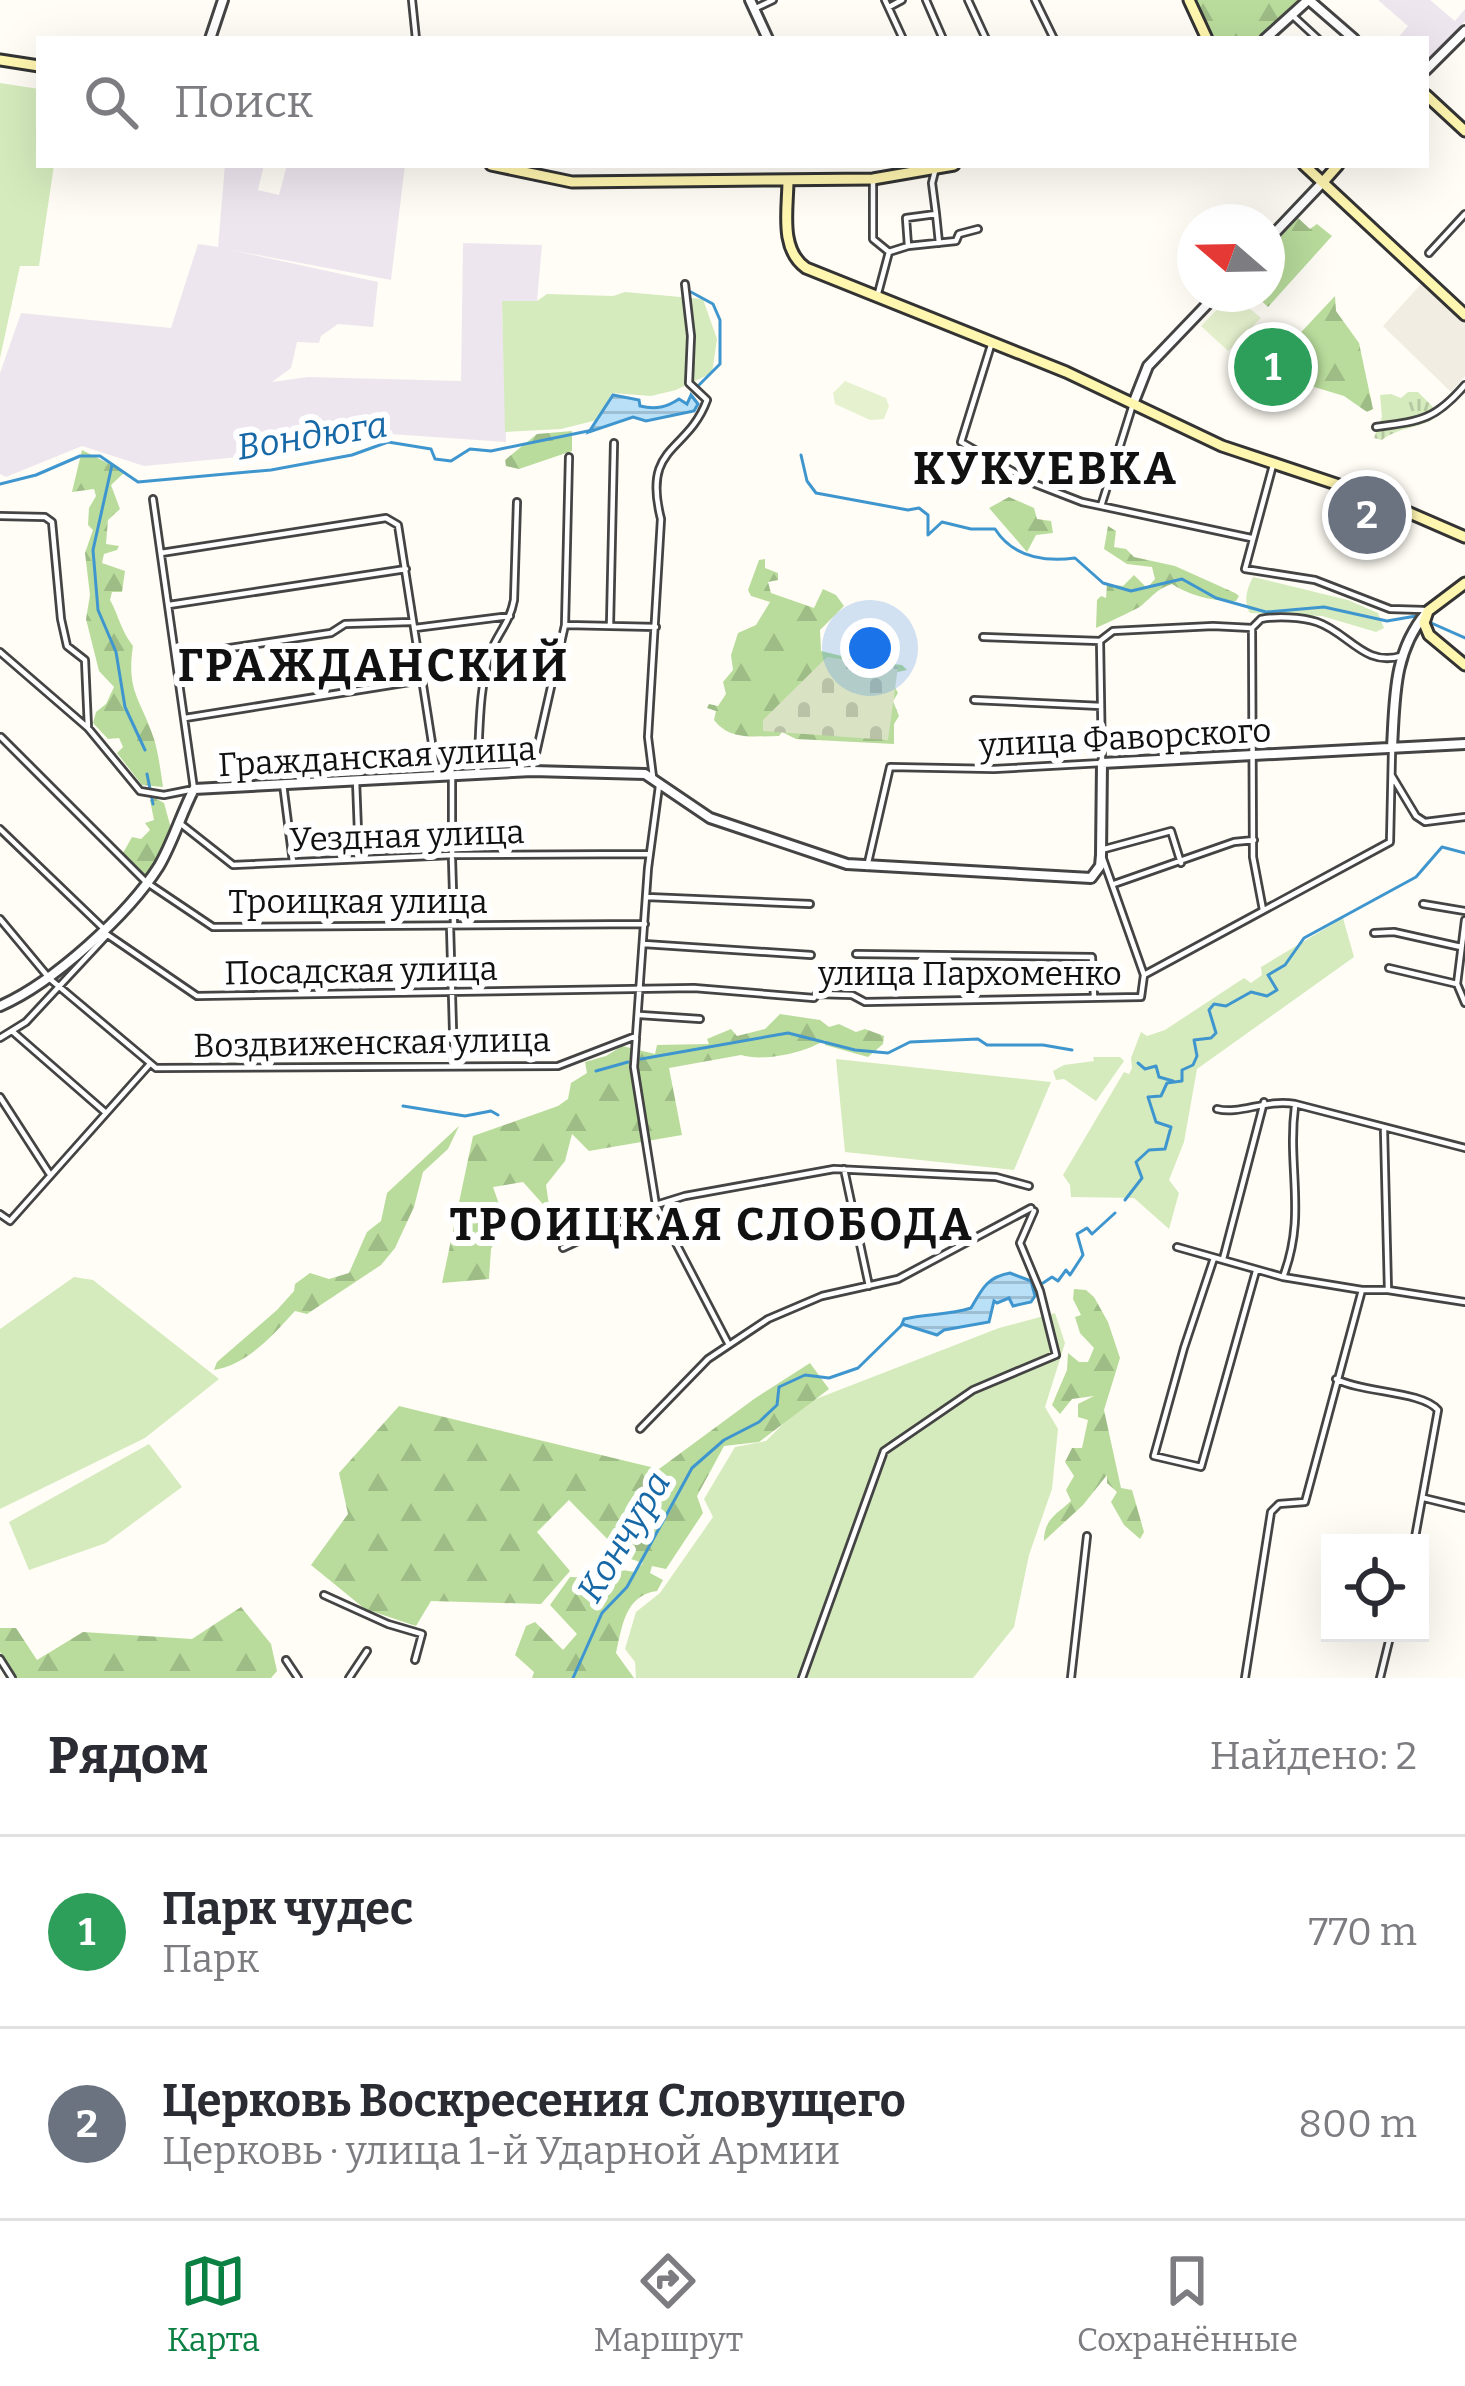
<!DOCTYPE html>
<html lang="ru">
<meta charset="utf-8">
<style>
body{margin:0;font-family:Bitter,serif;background:#f7f7f7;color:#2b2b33}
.controls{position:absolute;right:36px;bottom:36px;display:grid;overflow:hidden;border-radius:0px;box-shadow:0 12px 48px #0002}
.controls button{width:108px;height:108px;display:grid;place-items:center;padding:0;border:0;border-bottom:3px solid #e1e1e2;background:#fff;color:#2b2b33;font:60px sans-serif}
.compass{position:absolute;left:1177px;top:204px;width:108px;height:108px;border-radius:50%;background:#fff;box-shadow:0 12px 48px #0002;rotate:290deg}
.you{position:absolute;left:870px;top:648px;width:42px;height:42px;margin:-30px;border:9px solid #fff;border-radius:50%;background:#1a73e8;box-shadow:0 0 0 18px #1a73e833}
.badge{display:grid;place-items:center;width:78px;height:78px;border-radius:50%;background:#0b8043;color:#fff;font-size:39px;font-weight:700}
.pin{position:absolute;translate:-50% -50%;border:6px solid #fff;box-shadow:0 3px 12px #0006}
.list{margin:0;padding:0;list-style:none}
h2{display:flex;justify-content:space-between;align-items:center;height:156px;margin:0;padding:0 48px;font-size:51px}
h2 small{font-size:39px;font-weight:400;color:#7c7c81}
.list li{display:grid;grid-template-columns:78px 1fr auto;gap:36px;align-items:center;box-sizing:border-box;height:192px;padding:0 48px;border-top:3px solid #e1e1e2}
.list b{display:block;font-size:45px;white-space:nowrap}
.list p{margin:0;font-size:39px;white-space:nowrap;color:#7c7c81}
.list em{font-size:39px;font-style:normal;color:#7c7c81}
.icon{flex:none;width:66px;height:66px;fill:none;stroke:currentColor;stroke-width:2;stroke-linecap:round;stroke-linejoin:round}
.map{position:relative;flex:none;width:1465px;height:1678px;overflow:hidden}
.search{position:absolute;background:#fff;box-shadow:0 12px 48px #0002;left:36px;right:36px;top:36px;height:132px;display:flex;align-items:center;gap:30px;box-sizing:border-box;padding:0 42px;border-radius:0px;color:#7c7c81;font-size:45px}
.sheet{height:540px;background:#fff}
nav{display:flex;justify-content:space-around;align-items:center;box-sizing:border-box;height:168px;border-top:3px solid #e1e1e2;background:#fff;font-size:33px;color:#7c7c81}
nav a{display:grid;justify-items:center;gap:6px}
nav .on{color:#0b8043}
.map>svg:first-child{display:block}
</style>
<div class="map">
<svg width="1465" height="1678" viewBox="0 0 1465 1678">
<defs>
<pattern id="forest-firs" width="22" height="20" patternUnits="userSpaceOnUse" patternTransform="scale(3)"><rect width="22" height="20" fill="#b9dc9c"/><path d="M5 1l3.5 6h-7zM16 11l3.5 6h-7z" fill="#9ebc85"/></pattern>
<pattern id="cemetery-stones" width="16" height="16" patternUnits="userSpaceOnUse" patternTransform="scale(3)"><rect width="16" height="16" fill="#d9e3c4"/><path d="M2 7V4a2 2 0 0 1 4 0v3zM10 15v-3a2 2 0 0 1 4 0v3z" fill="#b9c2a7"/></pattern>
<pattern id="park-tufts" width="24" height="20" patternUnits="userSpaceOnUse" patternTransform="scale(3)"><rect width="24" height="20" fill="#d5ebbd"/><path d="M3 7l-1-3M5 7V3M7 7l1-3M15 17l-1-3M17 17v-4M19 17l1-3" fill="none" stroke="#b6c8a1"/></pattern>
<pattern id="water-rules" width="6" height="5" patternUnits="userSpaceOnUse" patternTransform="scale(3)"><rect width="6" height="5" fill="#b9e0f7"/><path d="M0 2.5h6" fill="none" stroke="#9ebfd3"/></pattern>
</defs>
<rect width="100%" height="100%" fill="#fffdf5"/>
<!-- industrial -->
<path fill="#eee6ef" d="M1378 0H1430L1455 21 1465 9V21L1426 63V39H1397L1408 26Z
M225 165H264L258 190 279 195 287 165H405L391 280 231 250 378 282 373 327 338 324 321 336 319 343 297 342 291 368 272 382 308 377 461 381 463 243 542 245 537 301 502 302 506 442 390 434 327 449 144 466 82 446 6 477 0 474V373L21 313 171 328 198 244 218 247Z"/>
<!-- grass -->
<path fill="#d5ebbd" d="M0 83 39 89V165H54L39 266H20L0 358Z
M625 292 703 299 717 339 712 373 676 390 651 396 612 393 597 420 561 429 505 432 502 301H537L547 294 613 296Z
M1253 577 1348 600 1378 613 1384 628 1376 632 1322 616 1250 613C1243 602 1247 588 1253 577Z
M1343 918 1354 957 1197 1069 1184 1142 1169 1180 1179 1193 1169 1229 1134 1198 1071 1197 1070 1185 1063 1175 1124 1072 1129 1074 1132 1068 1131 1058 1141 1032 1147 1036 1165 1030 1244 978 1251 983 1262 975 1261 967Z
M1093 1057H1120L1124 1061 1096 1101 1064 1079 1056 1080 1053 1071 1064 1065 1094 1061Z
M836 1059 1051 1082 1014 1170 845 1152Z
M74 1277 93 1280 219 1379 145 1438 0 1509V1329Z
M1055 1313 1065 1343 1045 1407 1058 1429 1052 1489 1029 1555 1014 1627 973 1678H636L635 1662 625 1649 636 1612 660 1593 713 1517 704 1499 735 1447 766 1441 803 1404 999 1328Z
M149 1444 182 1487 106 1543 29 1570 9 1522Z"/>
<!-- forest -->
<path fill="url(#forest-firs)" d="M1196 0H1303L1262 39H1215Z
M1298 218 1310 229 1317 224 1332 236 1268 307 1254 294H1267V251Z
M1335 296 1336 311 1359 343 1373 409 1367 412 1344 396 1291 380 1301 352 1291 343Z
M572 431V451L519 469 506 466 505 460 537 434Z
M82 450 125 472 111 485 120 509 108 520 106 544 119 546 117 550 104 554 102 563 125 571 122 592H112L110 600C119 616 121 631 133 646 126 692 141 699 154 739 158 751 161 773 163 787L142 785 117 753 123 747 119 738 108 739 93 723 96 712 106 704 114 687 99 671 86 619 90 595 85 553 93 530 88 525 89 508 96 496 94 489 72 492Z
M1009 497 1034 508 1037 519 1051 521 1053 533 1036 535 1027 552 989 508Z
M1108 526 1116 531 1114 547 1126 549 1134 557 1175 566 1235 593 1239 596 1236 601C1215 602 1188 595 1172 584 1157 589 1154 595 1141 606 1137 609 1103 625 1096 628L1097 600 1101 596 1106 598 1107 584 1123 586 1134 575 1147 588 1155 579 1152 567 1127 564 1104 549Z
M765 559V568L778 573V580L768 582 771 593 814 608 823 589 836 595 844 606 820 630 821 651 846 657 847 665 859 660 902 665 907 670 888 674 898 693 893 701 899 716 894 724V744L796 739 770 726 782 732 779 736C755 736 730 741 714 720L716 711 707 708 709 704 718 706 726 694 723 682 733 670 731 655 738 633 756 625 770 602 751 596 748 590 759 560Z
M155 798 164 803 172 832 158 861 143 877 123 853 132 837 141 839 150 830 145 823 154 820 150 800Z
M780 1014 820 1020 829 1027 839 1024 856 1032 865 1029 884 1036 883 1044 868 1057 825 1045V1040C805 1053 763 1062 741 1055L669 1068 682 1135 589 1151 572 1134 565 1161 546 1185 550 1212 523 1182 493 1187 505 1221 491 1249 489 1279 442 1283 473 1136 558 1106 568 1099 571 1083 587 1073 585 1062 606 1056 622 1046 655 1054 657 1045 709 1044 707 1039 731 1029 737 1036 765 1029Z
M459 1126 448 1149 423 1172 414 1207 395 1248 381 1265 307 1314 295 1311C273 1335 247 1365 214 1370L217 1362 277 1310 294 1291 295 1284 310 1273 329 1279 349 1273 367 1232 381 1221 387 1193Z
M1074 1289 1086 1290 1094 1297 1108 1322 1120 1358 1104 1410 1121 1488 1132 1490 1144 1532 1140 1539 1124 1525 1111 1502 1117 1492 1107 1483V1475L1083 1505 1044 1541C1044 1519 1057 1514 1071 1501L1066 1490 1074 1476 1065 1462 1072 1448H1082L1088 1420 1078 1417V1404L1094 1396 1072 1399 1060 1414 1052 1405 1067 1370 1068 1353 1079 1362H1088L1094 1348 1080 1333 1075 1317 1081 1315 1073 1299Z
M810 1363 829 1389 759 1442 724 1446 697 1496 703 1513 666 1569 652 1566 650 1573 663 1580 657 1591C625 1595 622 1627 616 1653L634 1678H532L534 1672 515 1655 526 1626 535 1622 563 1650 577 1634 550 1605 570 1577 602 1578 610 1568 635 1572 643 1563 625 1557 569 1500 537 1532 570 1571 541 1604 431 1601 416 1626 365 1609 311 1565 348 1514 339 1473 399 1406 659 1469 754 1399Z
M241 1607 271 1644 277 1671 271 1678H16L0 1652V1628H16L37 1660 83 1632 192 1639Z"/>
<!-- cemetery -->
<path fill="url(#cemetery-stones)" d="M827 657 898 667 888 740 763 731V720Z"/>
<!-- park -->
<path fill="url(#park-tufts)" d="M1408 392H1418L1440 414C1424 429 1399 426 1382 440L1374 438 1382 417 1380 395 1391 394 1401 398Z"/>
<!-- pitch -->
<path fill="#e6f2cf" d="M1232 294 1261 318 1228 351 1201 326Z
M845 381 886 398 889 406 884 419 870 420 835 404 833 393Z"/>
<!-- plaza -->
<path fill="#f1ede2" d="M1422 283 1465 323V376L1451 392 1383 326Z"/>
<!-- water -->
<path fill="url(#water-rules)" stroke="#3f96cf" stroke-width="3" d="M613 395 639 400 640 406C656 410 667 407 679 399L687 404 691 395 698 404 694 411 646 421 633 417 589 432Z
M1010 1273 1031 1281 1035 1296 1031 1302 1013 1306 1009 1298 997 1303 994 1301 989 1322 944 1330 937 1335 902 1324 904 1319C926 1314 949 1315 971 1308 982 1289 987 1277 1010 1273Z"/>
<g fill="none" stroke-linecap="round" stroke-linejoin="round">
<!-- stream -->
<path stroke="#3f96cf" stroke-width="3" d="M691 292 713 304 720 320V364L698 386
M801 455 807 481 816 493 908 510 919 508 928 515V535L942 522 971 529H995C1013 557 1044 562 1075 558L1103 583 1131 591 1182 579 1216 598 1266 612 1324 607 1387 621 1416 616
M112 465 93 550 98 610 116 652 125 707 145 750
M0 484 36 475 80 456H100L138 482 271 470 352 455 388 442 431 449 435 459 451 461 470 449 491 451 593 430
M1429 622 1465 638
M147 774 153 804
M641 1059 788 1033 855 1050 888 1053 910 1042 978 1039 987 1045H1043L1072 1050
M1138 1063 1145 1069 1156 1066 1159 1077 1173 1081
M596 1071 628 1062
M403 1106 465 1116 491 1111 498 1115
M1125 1200 1142 1178 1136 1162 1149 1150 1165 1149 1171 1127 1156 1122 1148 1097 1161 1096 1167 1083 1182 1081V1070L1193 1065 1197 1056 1194 1040 1211 1038 1216 1033 1209 1010 1214 1004 1226 1006 1251 992 1267 996 1277 990 1268 975 1285 965 1304 938 1416 877 1442 847 1465 853
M1043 1283 1052 1277 1058 1281 1066 1270 1070 1275 1083 1255 1077 1234 1087 1228 1092 1234 1115 1213
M573 1678 602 1613 627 1587 692 1468 724 1440 759 1422 777 1405 779 1387 805 1375 829 1378 858 1368 903 1324"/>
<defs>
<path id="minor" d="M412 0 416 39
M885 0 903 39
M926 0 943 39
M968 0 986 39
M1035 0 1054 39
M889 7 902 0
M756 8 773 0
M1292 15 1318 39
M873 180V239L889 252 877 297
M936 214 939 243
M908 246 906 218 936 214 932 183 935 171
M889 252 908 246 956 241 959 234 978 229
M1429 253 1465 214
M992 342 961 442 1033 483 1082 502 1251 538
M1376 427C1421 421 1435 420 1465 385
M1273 465 1245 569 1315 580 1390 609 1424 610
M1101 506 1133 404
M0 516 45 517 52 522 61 619 67 646 85 660 88 728
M161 553 386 518 398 525 437 775
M169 605 406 569
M566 625 656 627
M610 625 614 443
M415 628 510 616
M1252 628 1261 619C1276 616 1302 617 1317 622 1349 633 1364 667 1401 656
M983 637 1100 641 1113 631 1213 626 1252 628 1253 857 1263 910
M0 652 88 728 140 791 164 795 194 789 153 499
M176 656 331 633 345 624 411 622
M974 700 1101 706
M185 718 422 680
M1 737 146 882 213 927 645 924
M532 771 565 625 569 457
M477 775C480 735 478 689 491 651 498 633 510 622 514 600L517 502
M1392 776 1416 816 1425 822 1465 817
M452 777V855
M653 777 648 737 661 519C642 444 687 454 707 400L689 383 691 336 685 284
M356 780 359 858
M283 784 293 862
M181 824 233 865 452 855 650 854
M0 829 103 928
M1101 850 1171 831 1181 863
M1102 856 1144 975
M452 859 454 925
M867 867 890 767 994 769 1102 763 1100 641
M1114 884 1234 842 1254 840
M647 897 810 904
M1423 904 1465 911
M0 919 50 979 156 1068 558 1066 636 1036 648 868 659 786
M1465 920 1457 984 1465 1003
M450 926 454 1065
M102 931 197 996 694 988 814 998 817 994 852 995 865 1002 1141 997 1144 975 1390 842 1392 751
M1374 933 1394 932 1461 947
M644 944 811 955
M856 954 1092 957 1094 997
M1389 968 1457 984
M640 1015 700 1019
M12 1031 106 1113
M0 1038 26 1022 107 935
M636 1038 634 1067 656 1205 728 1343
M0 1097 49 1173
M1217 1109C1240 1115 1265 1099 1295 1104L1465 1148
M844 1169 869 1286
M0 1214 10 1221 149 1065
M1177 1247 1283 1277 1362 1290
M563 1248 656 1205 685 1196 834 1169 996 1177 1029 1186
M1214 1258 1184 1348 1154 1456 1201 1467 1256 1271
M1223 1259 1264 1102
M1283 1277C1307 1215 1287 1169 1295 1106
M1388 1290 1465 1302
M1336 1379C1363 1393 1422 1391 1438 1410L1414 1543
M640 1429 708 1359 768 1319 822 1296 898 1279 1031 1208
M1424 1498 1465 1508
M324 1595 388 1624 422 1634 415 1660
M0 1659 12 1678
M286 1660 298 1678
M349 1678 367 1651
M802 1678 884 1451 973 1390 1056 1355 1040 1291 1020 1243 1034 1211
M1071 1678 1087 1536
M1245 1678 1271 1512 1279 1504 1305 1502 1362 1290H1388L1384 1130
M1380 1678 1391 1633"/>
<path id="tertiary" d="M750 0 768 39
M1309 0 1354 39
M210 39 223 0
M1265 39 1308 0
M1426 70 1465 31
M1267 241 1323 182
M1133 404 1148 366 1217 294
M1392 747C1395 698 1393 653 1426 613
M0 1006C53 983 128 915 159 866 173 842 181 814 194 789L532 771 645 774 710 818 847 864 1091 878 1100 866 1101 855 1102 763 1465 744"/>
<path id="secondary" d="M1189 0 1207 39
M0 60 39 66
M1426 95 1465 131
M491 165 572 182 873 179 954 165
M1304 165 1465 315
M788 180C788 209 779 249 806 268L1066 372 1222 446 1366 494 1465 537
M1323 182 1338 165
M1465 583 1428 611 1424 623 1429 635 1465 665"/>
</defs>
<!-- minor casing -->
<use href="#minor" stroke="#444" stroke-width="10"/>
<!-- tertiary casing -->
<use href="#tertiary" stroke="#444" stroke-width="14"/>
<!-- secondary casing -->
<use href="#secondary" stroke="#333" stroke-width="15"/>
<!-- minor -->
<use href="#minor" stroke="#fff" stroke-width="4.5"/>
<!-- tertiary -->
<use href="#tertiary" stroke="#fff" stroke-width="8"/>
<!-- secondary -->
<use href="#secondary" stroke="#fff6b0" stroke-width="9"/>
</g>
<g text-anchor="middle" stroke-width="12" stroke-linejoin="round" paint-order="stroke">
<!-- street labels -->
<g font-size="33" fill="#111" stroke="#fff">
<text transform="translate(1125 737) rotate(-3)" y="12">улица Фаворского</text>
<text transform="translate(377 756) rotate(-3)" y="12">Гражданская улица</text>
<text transform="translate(407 835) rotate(-2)" y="12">Уездная улица</text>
<text x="358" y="913">Троицкая улица</text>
<text transform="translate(361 970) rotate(-1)" y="12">Посадская улица</text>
<text x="970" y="985">улица Пархоменко</text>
<text transform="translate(372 1042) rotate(-1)" y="12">Воздвиженская улица</text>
</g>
<!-- water labels -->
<g font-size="36" font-style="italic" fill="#1768a6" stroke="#fff">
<text transform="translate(312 435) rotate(-9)" y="13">Вондюга</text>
<text transform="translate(623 1536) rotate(-59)" y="13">Кончура</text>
</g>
<!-- district labels -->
<g font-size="45" font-weight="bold" letter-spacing="3" fill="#111" stroke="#fff">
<text x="1046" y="484">КУКУЕВКА</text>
<text x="374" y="681">ГРАЖДАНСКИЙ</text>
<text x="712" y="1240">ТРОИЦКАЯ СЛОБОДА</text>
</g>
</g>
</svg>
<div class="controls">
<button><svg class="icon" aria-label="locate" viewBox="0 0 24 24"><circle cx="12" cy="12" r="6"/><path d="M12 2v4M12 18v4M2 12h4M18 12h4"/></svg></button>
</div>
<svg class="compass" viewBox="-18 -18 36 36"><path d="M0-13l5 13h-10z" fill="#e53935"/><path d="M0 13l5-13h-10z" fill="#7c7c81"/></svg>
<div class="you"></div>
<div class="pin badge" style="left:1273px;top:367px;background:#2e9e5b">1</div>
<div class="pin badge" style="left:1367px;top:515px;background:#6b7280">2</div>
<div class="search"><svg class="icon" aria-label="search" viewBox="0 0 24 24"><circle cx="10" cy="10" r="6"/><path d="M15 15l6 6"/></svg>Поиск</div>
</div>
<section class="sheet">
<h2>Рядом<small>Найдено: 2</small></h2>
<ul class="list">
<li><span class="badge" style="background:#2e9e5b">1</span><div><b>Парк чудес</b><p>Парк</p></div><em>770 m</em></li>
<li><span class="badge" style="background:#6b7280">2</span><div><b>Церковь Воскресения Словущего</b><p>Церковь · улица 1-й Ударной Армии</p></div><em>800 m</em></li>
</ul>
</section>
<nav>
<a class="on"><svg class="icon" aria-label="map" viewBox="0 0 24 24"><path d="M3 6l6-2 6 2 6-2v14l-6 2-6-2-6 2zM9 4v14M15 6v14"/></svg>Карта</a>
<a><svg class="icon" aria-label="directions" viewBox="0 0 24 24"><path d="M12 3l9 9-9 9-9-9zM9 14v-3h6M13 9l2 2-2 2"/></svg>Маршрут</a>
<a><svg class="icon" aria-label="saved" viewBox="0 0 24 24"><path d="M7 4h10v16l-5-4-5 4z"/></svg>Сохранённые</a>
</nav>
